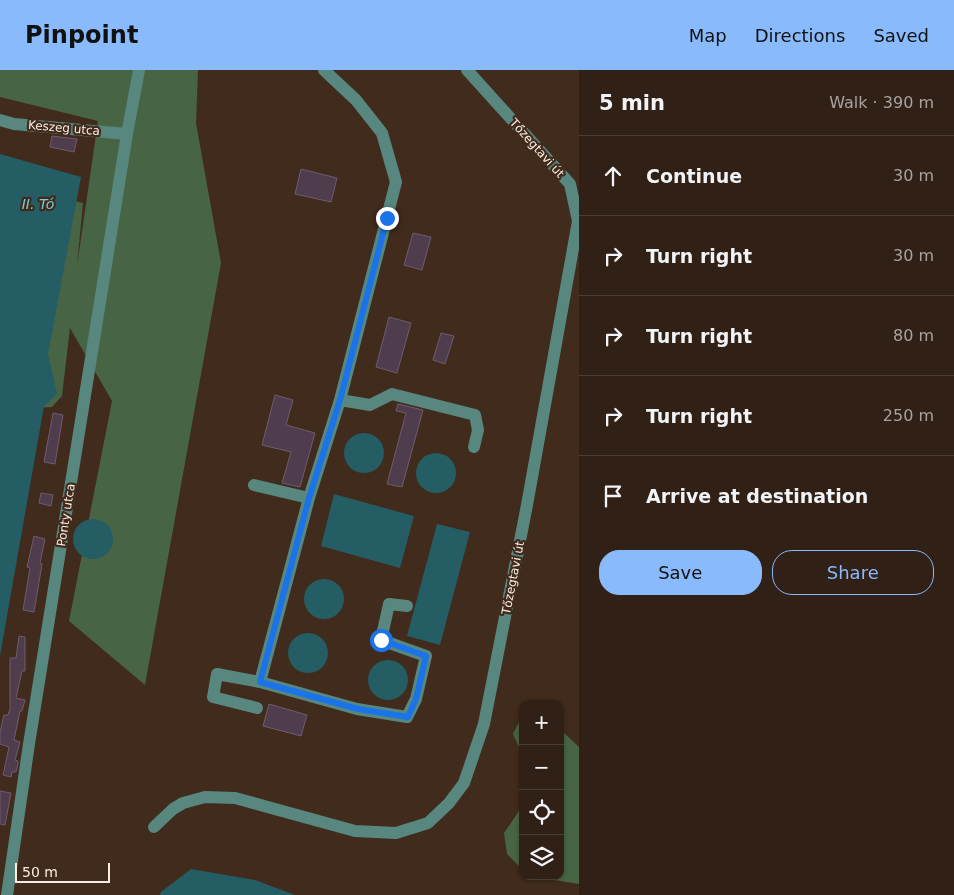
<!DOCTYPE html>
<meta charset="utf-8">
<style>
body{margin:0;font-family:"DejaVu Sans",sans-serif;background:#3c2d23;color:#f1f3f6}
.controls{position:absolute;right:15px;bottom:15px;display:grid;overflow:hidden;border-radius:10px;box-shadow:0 1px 4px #0004}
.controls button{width:45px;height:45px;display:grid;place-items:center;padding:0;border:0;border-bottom:1px solid #4b3e35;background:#302016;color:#f1f3f6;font:25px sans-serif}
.scale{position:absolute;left:15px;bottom:12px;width:95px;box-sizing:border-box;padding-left:5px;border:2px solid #faece3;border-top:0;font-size:14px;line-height:18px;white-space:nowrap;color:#faece3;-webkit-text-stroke:4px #402b1d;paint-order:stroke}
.stop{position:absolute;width:15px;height:15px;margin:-11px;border:4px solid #1a73e8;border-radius:50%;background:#fff}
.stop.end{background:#1a73e8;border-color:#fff;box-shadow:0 1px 5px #0008}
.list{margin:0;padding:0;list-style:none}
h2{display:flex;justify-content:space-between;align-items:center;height:65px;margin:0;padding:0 20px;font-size:21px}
h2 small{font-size:16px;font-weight:400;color:#a8a3a1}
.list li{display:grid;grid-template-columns:32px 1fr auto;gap:15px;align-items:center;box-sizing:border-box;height:80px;padding:0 20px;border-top:1px solid #4b3e35}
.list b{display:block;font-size:19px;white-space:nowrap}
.list em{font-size:16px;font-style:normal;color:#a8a3a1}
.actions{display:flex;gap:10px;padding:15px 20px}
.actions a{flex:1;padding:11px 0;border:1px solid #88bafc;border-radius:20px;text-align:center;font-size:18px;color:#88bafc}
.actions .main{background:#88bafc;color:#111}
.icon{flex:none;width:28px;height:28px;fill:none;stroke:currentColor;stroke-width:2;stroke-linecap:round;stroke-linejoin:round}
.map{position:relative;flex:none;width:579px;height:825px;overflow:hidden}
header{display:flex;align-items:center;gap:30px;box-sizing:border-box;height:70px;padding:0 25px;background:#88bafc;color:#111}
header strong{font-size:24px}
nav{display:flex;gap:28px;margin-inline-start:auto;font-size:18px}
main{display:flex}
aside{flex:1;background:#302016}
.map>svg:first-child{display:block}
</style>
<header>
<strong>Pinpoint</strong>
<nav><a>Map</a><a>Directions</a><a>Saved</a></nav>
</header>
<main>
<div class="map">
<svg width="579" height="825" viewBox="0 0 579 825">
<rect width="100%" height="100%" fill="#402b1d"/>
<!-- green -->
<path fill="#476445" d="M0 0H198L196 53 221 193 145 615 69 551 112 331 70 258 62 326 52 337 0 340V113L83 133 77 196 98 51 0 27Z
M523 644V686L513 664Z
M560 659 579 677V814L529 806H560Z
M523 732V800L507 784 504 763 517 744Z"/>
<!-- water -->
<path fill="#245d63" d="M0 84 81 107 48 284 57 324 44 336 0 586Z
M344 383a20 20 0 1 1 40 0a20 20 0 1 1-40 0Z
M416 403a20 20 0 1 1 40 0a20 20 0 1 1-40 0Z
M334 424 414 446 400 498 321 476Z
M73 469a20 20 0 1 1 40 0a20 20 0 1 1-40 0Z
M437 454 470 462 440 575 407 566Z
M304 529a20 20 0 1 1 40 0a20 20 0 1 1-40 0Z
M288 583a20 20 0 1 1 40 0a20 20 0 1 1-40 0Z
M368 610a20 20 0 1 1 40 0a20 20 0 1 1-40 0Z
M191 799 255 810 295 825H160L161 822Z"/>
<!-- building -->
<path fill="#4f3c4d" stroke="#6f5b6d" d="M52 66 77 69 74 82 50 77Z
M301 99 337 108 331 132 295 124Z
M413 163 431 167 422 200 404 195Z
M389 247 411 253 397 303 376 297Z
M441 263 454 266 445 294 433 290Z
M275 325 293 330 286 355 315 363 300 417 282 413 291 382 262 375Z
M398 334 423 340 402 417 387 414 406 343 396 341Z
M53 343 63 345 55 394 44 392Z
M41 423 53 425 51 436 39 433Z
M34 466 45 469 40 493 42 494 34 542 23 540 30 498 27 497Z
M19 566 25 567V601H22L16 628 25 630 22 641H20L14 670 20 672 15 690 18 691V694L16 702H12L11 707 3 705 9 677 0 674V662L4 645H8L10 639V588H16Z
M269 634 307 645 301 666 263 656Z
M0 721 11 723 5 755 0 754Z"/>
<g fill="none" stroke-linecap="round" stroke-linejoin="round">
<!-- minor -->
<path stroke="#57877f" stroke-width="12" d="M324 0 356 30 382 63 396 112 340 330
M0 50 14 54 127 64
M254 415 309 428 260 612
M309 428 340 330 370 335 392 324 475 345 478 360 474 377
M257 638 213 627 217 604 260 612 357 639 407 647 416 629 426 586 381 570 389 534 407 536
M154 757 173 739 183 733 205 727 235 728 355 761 396 763 428 753 449 733 464 713 484 654 527 435 578 151 570 114 467 0
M7 825 29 674 127 64 139 0"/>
</g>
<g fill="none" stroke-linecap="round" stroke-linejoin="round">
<!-- route -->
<path stroke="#1a73e8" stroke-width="6" d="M381 570 426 586 416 629 408 647 358 639 260 612 309 428 340 330 387 148"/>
</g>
<g text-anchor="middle" stroke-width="4.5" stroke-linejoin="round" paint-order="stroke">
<!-- street labels -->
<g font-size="12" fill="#faece3" stroke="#402b1d">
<text transform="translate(64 58) rotate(5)" y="4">Keszeg utca</text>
<text transform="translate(537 78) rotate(48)" y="4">Tőzegtavi út</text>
<text transform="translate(66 445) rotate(-81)" y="4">Ponty utca</text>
<text transform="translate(513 508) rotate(-79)" y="4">Tőzegtavi út</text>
</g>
<!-- water labels -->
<g font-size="14" font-style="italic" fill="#73cfda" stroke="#402b1d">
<text x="38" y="139">II. Tó</text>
</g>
</g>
</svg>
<div class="controls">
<button>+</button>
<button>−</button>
<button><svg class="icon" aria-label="locate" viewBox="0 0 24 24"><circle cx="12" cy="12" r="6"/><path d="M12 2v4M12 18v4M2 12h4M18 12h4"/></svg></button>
<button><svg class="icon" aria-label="layers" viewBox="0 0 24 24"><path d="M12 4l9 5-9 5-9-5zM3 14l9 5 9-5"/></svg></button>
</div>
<div class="scale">50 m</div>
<div class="stop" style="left:381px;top:570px"></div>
<div class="stop end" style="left:387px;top:148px"></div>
</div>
<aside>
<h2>5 min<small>Walk · 390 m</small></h2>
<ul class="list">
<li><svg class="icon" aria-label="ahead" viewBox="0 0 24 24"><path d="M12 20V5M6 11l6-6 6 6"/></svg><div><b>Continue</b></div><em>30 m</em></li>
<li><svg class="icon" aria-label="right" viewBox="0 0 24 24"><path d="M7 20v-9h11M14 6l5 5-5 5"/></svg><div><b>Turn right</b></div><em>30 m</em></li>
<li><svg class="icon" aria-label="right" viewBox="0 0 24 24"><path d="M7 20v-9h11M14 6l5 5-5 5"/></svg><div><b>Turn right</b></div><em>80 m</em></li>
<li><svg class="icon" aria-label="right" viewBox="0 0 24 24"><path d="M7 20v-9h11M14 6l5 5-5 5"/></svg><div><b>Turn right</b></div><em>250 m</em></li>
<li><svg class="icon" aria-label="arrive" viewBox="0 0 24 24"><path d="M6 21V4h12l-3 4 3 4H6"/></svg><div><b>Arrive at destination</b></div></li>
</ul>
<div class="actions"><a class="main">Save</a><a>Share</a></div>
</aside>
</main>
